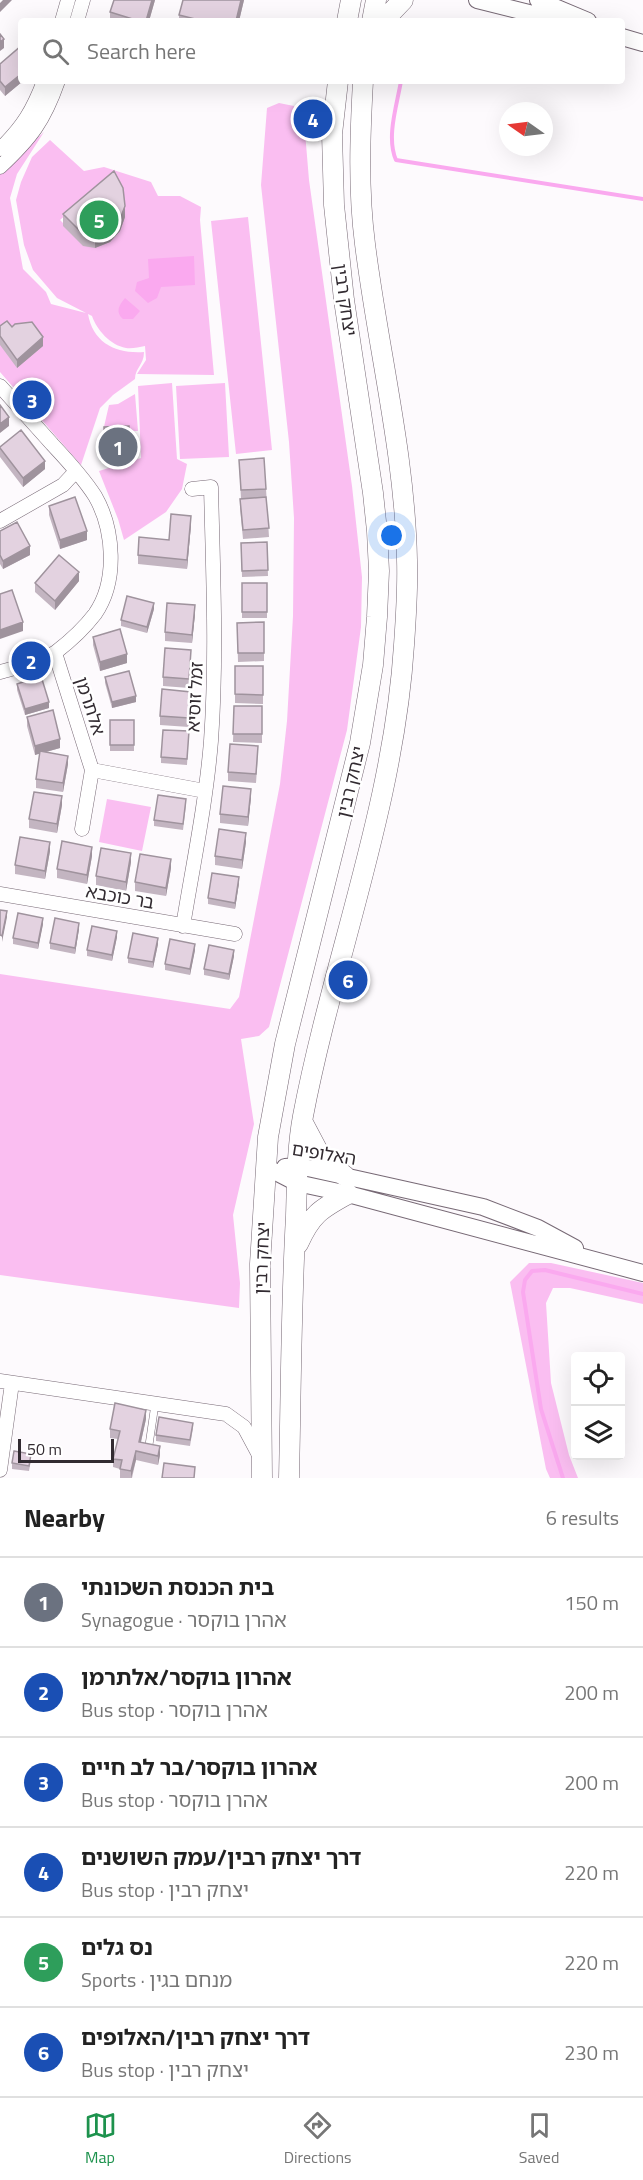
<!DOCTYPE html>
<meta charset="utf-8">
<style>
body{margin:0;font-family:"Titillium Web","Noto Sans Hebrew",sans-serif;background:#f2f2f2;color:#222}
.controls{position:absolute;right:18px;bottom:18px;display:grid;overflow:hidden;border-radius:6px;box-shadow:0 6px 24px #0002}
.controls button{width:54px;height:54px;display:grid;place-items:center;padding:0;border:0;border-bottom:2px solid #e0e0e0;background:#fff;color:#222;font:30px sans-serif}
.compass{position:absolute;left:499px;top:102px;width:54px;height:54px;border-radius:50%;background:#fff;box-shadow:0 6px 24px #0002;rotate:284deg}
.scale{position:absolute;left:18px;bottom:15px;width:96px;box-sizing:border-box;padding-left:6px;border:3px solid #322b31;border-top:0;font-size:16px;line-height:21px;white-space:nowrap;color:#322b31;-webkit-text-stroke:4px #fff;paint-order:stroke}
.you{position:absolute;left:392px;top:536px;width:21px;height:21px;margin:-15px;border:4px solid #fff;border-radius:50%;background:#1a73e8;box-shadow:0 0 0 9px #1a73e833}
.badge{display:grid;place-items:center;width:39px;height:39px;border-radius:50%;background:#1d924d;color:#fff;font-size:20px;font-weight:700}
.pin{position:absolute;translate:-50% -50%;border:3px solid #fff;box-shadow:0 2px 6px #0006}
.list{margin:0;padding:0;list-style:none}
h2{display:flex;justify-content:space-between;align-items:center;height:78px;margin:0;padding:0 24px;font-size:26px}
h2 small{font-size:20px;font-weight:400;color:#767676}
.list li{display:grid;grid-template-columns:39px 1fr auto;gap:18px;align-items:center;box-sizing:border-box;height:90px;padding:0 24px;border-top:2px solid #e0e0e0}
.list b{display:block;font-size:22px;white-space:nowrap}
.list p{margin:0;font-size:20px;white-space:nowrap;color:#767676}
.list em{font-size:20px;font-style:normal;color:#767676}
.icon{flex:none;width:33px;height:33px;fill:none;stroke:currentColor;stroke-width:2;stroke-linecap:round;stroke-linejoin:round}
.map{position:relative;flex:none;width:643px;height:1478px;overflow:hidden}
.search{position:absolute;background:#fff;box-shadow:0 6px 24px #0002;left:18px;right:18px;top:18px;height:66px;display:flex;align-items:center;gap:15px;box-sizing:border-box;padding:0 21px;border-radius:6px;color:#767676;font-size:22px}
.sheet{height:618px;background:#fff}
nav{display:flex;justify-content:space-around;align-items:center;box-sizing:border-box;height:84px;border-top:2px solid #e0e0e0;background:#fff;font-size:16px;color:#767676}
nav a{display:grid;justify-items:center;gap:3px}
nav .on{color:#1d924d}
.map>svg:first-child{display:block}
</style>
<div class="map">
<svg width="643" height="1478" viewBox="0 0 643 1478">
<rect width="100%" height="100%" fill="#fdfafd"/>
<!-- green -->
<path fill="#fabef1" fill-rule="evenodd" d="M279 103 294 106 305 132 309 180 352 486 362 577 361 627 347 730 269 1027 259 1036 241 1039 254 1124 233 1215 240 1283 239 1308 0 1275V974L230 1009 239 997 280 784 287 721 293 616 294 518 289 442 261 185 267 108Z
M44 132 17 174 10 198 23 269 46 292 51 304 86 313 57 298 33 270 24 245 16 200 21 182 32 157 50 140 84 171 104 167 151 182 158 196H180L201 207 200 220 214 375 137 374 146 360 145 346C139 347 132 349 126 348 110 345 97 330 92 316L88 314C93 343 116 354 144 352 144 365 135 368 135 379L113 395 100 408 81 465 0 372V173ZM112 175 81 241 60 220Z
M248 217 272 450 236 454 211 221Z
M172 383 177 459 187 464 182 489 166 512 124 540 118 519 99 471 141 458 138 386Z
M225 383 229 457 180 459 176 386Z
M135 394 138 431H103L109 405 118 404Z
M107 799 151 807 142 851 99 842Z
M529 1263H551L643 1283V1304L570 1288H553L546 1303 551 1383 569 1455 578 1478H550L546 1469 510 1282Z"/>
<!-- water -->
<path fill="#faa9ef" d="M194 256 195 285 161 287 157 298 148 303 135 291 137 282 149 278 148 259Z
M125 298 140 311 133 319H123C115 312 119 305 125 298Z"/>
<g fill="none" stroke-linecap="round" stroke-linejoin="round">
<!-- stream -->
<path stroke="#faa9ef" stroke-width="4" d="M401 81C397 105 386 137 396 160L643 199
M563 1478 541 1409 523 1292 525 1280 532 1271 545 1270 643 1294"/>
<defs>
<path id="service" d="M149 1445 155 1404"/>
<path id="minor" d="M62 21 68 0
M77 21 83 0
M0 149C23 127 33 110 44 81
M0 167C31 138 44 121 58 81
M0 386C17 405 34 424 52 444 67 460 83 477 95 496 114 529 118 581 95 614 85 627 69 642 56 652 41 662 17 667 0 672
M0 521 63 485 76 471
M55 653 92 770 205 791
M82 829 92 770
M0 894 235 934
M183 926C193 865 206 803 211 741 217 656 213 572 211 487L192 489
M0 1381 226 1414 244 1427 259 1455
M0 1470 12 1383"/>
<path id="tertiary" d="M477 0 561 21
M538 0 588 21
M622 37 643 43
M266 1167 297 1183 348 1194 643 1273
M285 1167 299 1166 483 1207 538 1228 575 1248"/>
<path id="secondary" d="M347 21 351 0
M372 21 376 0
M383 21 403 0
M303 1123 321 1157 345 1176
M298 1244C311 1215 320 1209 348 1194
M262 1478 260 1264 268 1137 285 1044 360 743 373 665 377 617 379 571 377 531 373 493 344 300 334 205 332 134 338 81
M289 1478C291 1391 291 1303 296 1216 297 1183 297 1148 303 1116 333 959 394 806 404 645 406 617 408 589 407 560 405 454 378 349 365 244 358 190 360 135 363 81"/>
</defs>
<!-- service casing -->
<use href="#service" stroke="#776975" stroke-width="8"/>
<!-- minor casing -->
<use href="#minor" stroke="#776975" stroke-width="15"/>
<!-- tertiary casing -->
<use href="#tertiary" stroke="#776975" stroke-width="18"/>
<!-- secondary casing -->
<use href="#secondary" stroke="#776975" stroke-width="21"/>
<!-- service -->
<use href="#service" stroke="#fff" stroke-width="7"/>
<!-- minor -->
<use href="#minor" stroke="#fff" stroke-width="14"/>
<!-- tertiary -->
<use href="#tertiary" stroke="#fff" stroke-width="16"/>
<!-- secondary -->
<use href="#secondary" stroke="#fff" stroke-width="20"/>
</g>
<!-- wall -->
<path fill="#c3b5c1" d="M114 0H155L149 21H110V12Z
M183 0H244L239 21H179V15Z
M0 64 21 81H23L5 96 0 90Z
M63 214 125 217 120 231 110 242 95 248 83 246 63 226Z
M0 326 12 327 43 346 17 368 0 345Z
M129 426 130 452 105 453 104 427Z
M0 447 45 469 23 487 0 457Z
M239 460 266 489 269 537 243 539 240 508V499H241Z
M49 506 87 540 60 549 49 515Z
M191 525 187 569 138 564V555L169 540Z
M0 531 30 555 3 569 0 564Z
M267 542 268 576 242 577 241 543Z
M79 581 55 610 35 592V583Z
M242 583H267V618H242Z
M154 609 147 633 121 626V620Z
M195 614 192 643 165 641V632Z
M264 622V661L238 662 237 623Z
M93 637 127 663 100 671 93 645Z
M191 659 189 688 163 686V677Z
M235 666H263V704L235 703Z
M105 677 136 702 112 708 105 683Z
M17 684 49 708 25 715 17 690Z
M191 700 189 727 160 725V716Z
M234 706H262V743L233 742Z
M27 717 60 748 46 752 68 764 63 792 36 788V779L40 753 35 755 27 726Z
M110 720H134V751H110Z
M189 731 187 765 161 763V757Z
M258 754 256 783 228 781V772Z
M251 797 248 826 220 823V814Z
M62 805 57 833 29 828V819Z
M186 805 183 830 154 826V820Z
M246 842 242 869 215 865V856Z
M50 851 45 879 15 874V865Z
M92 856 87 884 57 878V869Z
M131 862 126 891 96 885V876Z
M171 868 166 896 135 891V882Z
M239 883 235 909 208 904V898Z
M43 924 38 949 13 944V938Z
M79 929 75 954 50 949V943Z
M117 937 112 961 87 956V950Z
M158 944 153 968 128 963V958Z
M195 950 190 975 165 970V964Z
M234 956 229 980 204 975V969Z
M146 1419 141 1442 160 1455 158 1465 136 1460 132 1478H120V1469L113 1467V1459L118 1439 110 1438V1429Z
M193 1428 190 1446 156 1441V1435Z
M31 1460 29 1471 12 1469V1463Z"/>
<!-- shaded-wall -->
<path fill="#9f939d" d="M3 0H12L0 12V3Z
M152 0H155L149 21H146Z
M241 0H244L239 21H236Z
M4 39V48L0 51V42Z
M21 74V81H23L5 96V87Z
M125 206V217L120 231 110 242 95 248V236Z
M43 337V346L17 368V360Z
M9 417V426L0 433V424Z
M45 461V469L23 487V478Z
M191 516V525L187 569V560Z
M87 531V540L60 549V540Z
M30 546V555L3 569V561Z
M79 572V581L55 610V601Z
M154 603V609L147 633V627Z
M195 605V614L192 643V635Z
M23 622V631L0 639V630Z
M127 654V663L100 671V662Z
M136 696V702L112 708V702Z
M49 702V708L25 715V709Z
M60 739V748L35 755V746Z
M68 756V764L63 792V783Z
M251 789V797L248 826V817Z
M62 796V805L57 833V824Z
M246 833V842L242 869V860Z
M50 842V851L45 879V871Z
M92 847V856L87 884V875Z
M131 853V862L126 891V882Z
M171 859V868L166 896V888Z
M239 877V883L235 909V903Z
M7 911V917L2 942V936Z
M43 918V924L38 949V943Z
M79 923V929L75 954V948Z
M117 931V937L112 961V955Z
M158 938V944L153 968V962Z
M195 944V950L190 975V969Z
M234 950V956L229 980V974Z
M146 1410V1419L139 1450V1442Z
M160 1446V1455L158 1465V1456Z
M136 1451V1460L131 1478V1471Z"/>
<!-- building -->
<path fill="#e3d2e0" stroke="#9f939d" stroke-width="1.5" d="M114 0H152L146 21H139L110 12Z
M183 0H241L236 21H203L179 15Z
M0 34 4 39 0 42Z
M21 46V74L5 87 0 81V64Z
M114 171 123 188 125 206 120 219 110 231 95 236 83 234 63 214Z
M7 321 12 327 15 324 32 322 43 337 17 360 0 336V326Z
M0 405 9 417 0 424Z
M129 426 130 446 105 447 104 427Z
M21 430 45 461 23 478 0 448V447Z
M264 458 266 489 241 490 239 460Z
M75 497 87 531 60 540 49 506Z
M266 497 269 528 243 530 240 499Z
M171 514 191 516 187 560 138 555 139 537 169 540Z
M17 522 30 546 3 561 0 555V531Z
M267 542 268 570 242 571 241 543Z
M59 555 79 572 55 601 35 583Z
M242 583H267V612H242Z
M12 590 23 622 0 630V594Z
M127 596 154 603 147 627 121 620Z
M167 603 195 605 192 635 165 632Z
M264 622V653H238L237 623Z
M120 629 127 654 100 662 93 637Z
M165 648 191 650 189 679 163 677Z
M235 666H263V695L235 694Z
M129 671 136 696 112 702 105 677Z
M41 676 49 702 25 709 17 684Z
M162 689 191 692 189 718 160 716Z
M234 706H262V734H233Z
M53 710 60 739 35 746 27 717Z
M110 720H134V745H110Z
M163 730 189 731 187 759 161 757Z
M230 744 258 746 256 774 228 772Z
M40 751 68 756 63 783 36 779Z
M223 786 251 789 248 817 220 814Z
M34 792 62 796 57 824 29 819Z
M158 795 186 799 183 824 154 820Z
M219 829 246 833 242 860 215 856Z
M20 837 50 842 45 871 15 865Z
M62 841 92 847 87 875 57 869Z
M101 848 131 853 126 882 96 876Z
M140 854 171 859 166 888 135 882Z
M212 873 239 877 235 903 208 898Z
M0 910 7 911 2 936 0 935Z
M18 913 43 918 38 943 13 938Z
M55 918 79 923 75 948 50 943Z
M92 926 117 931 112 955 87 950Z
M133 933 158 938 153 962 128 958Z
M170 939 195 944 190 969 165 964Z
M209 945 234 950 229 974 204 969Z
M115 1403 146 1410 139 1442 160 1446 158 1456 136 1451 131 1471 120 1469 122 1460 113 1459 120 1431 110 1429Z
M159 1417 193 1423 190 1440 156 1435Z
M14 1451 31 1454 29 1466 12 1463Z
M164 1463 195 1467 194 1478H162Z"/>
<g text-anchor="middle" stroke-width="5" stroke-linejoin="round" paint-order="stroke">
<!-- street labels -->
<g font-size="18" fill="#322b31" stroke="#fff">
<text transform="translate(345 300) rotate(82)" y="6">יצחק רבין</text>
<text transform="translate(195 697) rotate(-87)" y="6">זמל זוסיא</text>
<text transform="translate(90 706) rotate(72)" y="6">אלתרמן</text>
<text transform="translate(351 782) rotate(-77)" y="6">יצחק רבין</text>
<text transform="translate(120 897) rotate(10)" y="6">בר כוכבא</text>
<text transform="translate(324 1154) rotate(9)" y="6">האלופים</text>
<text transform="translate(262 1258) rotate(-88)" y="6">יצחק רבין</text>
</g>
</g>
</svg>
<div class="controls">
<button><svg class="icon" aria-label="locate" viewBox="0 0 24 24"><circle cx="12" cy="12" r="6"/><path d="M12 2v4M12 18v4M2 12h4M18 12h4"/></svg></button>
<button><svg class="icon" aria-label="layers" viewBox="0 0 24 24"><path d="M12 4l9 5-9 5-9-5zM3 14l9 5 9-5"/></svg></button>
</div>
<svg class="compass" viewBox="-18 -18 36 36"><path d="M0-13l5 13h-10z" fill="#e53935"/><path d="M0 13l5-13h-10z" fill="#767676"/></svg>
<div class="scale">50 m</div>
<div class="you"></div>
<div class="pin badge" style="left:118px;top:447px;background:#6b7280">1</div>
<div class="pin badge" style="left:31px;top:661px;background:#1a4fb4">2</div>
<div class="pin badge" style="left:32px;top:400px;background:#1a4fb4">3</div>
<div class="pin badge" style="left:313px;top:119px;background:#1a4fb4">4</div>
<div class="pin badge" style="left:99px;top:220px;background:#2e9e5b">5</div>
<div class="pin badge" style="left:348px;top:980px;background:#1a4fb4">6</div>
<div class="search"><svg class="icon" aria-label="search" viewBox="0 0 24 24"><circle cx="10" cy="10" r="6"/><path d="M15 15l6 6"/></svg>Search here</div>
</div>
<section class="sheet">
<h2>Nearby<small>6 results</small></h2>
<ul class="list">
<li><span class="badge" style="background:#6b7280">1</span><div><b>בית הכנסת השכונתי</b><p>Synagogue · אהרן בוקסר</p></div><em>150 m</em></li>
<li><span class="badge" style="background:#1a4fb4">2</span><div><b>אהרון בוקסר/אלתרמן</b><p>Bus stop · אהרן בוקסר</p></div><em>200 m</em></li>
<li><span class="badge" style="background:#1a4fb4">3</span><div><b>אהרון בוקסר/בר לב חיים</b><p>Bus stop · אהרן בוקסר</p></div><em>200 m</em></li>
<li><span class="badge" style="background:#1a4fb4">4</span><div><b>דרך יצחק רבין/עמק השושנים</b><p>Bus stop · יצחק רבין</p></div><em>220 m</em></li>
<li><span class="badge" style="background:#2e9e5b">5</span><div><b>נס גלים</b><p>Sports · מנחם בגין</p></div><em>220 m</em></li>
<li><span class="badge" style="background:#1a4fb4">6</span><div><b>דרך יצחק רבין/האלופים</b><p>Bus stop · יצחק רבין</p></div><em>230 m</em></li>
</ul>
</section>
<nav>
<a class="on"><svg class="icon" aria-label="map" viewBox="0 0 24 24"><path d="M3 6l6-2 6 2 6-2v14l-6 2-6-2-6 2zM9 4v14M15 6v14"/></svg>Map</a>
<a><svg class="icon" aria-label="directions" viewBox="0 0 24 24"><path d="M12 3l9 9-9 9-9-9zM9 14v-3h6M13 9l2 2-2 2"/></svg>Directions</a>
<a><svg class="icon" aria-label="saved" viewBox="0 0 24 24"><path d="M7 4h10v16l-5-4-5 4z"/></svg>Saved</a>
</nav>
